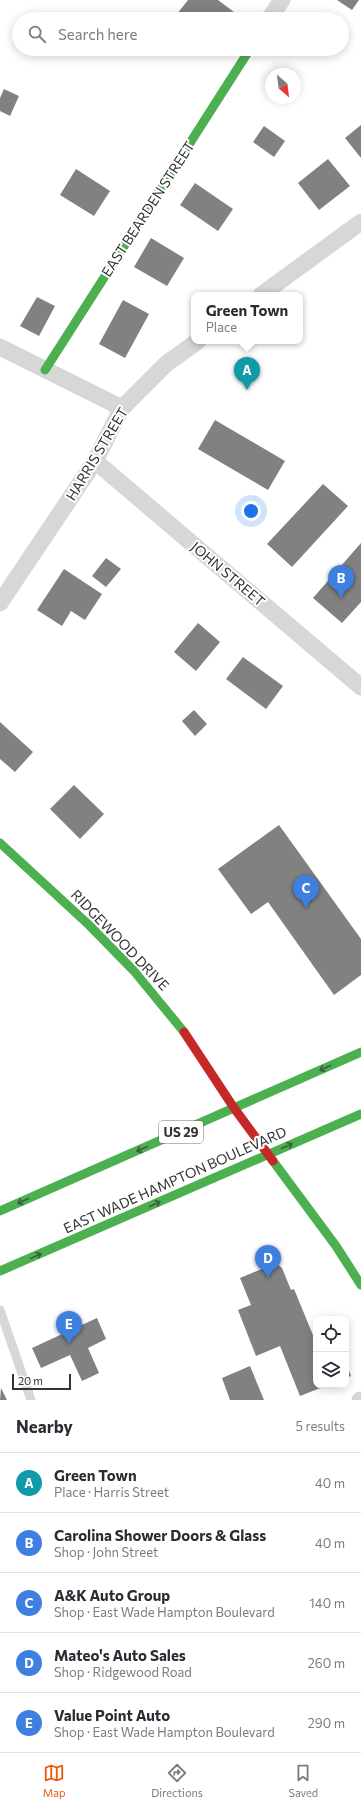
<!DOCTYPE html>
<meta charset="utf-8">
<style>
body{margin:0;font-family:Commissioner,sans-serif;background:#f2f2f3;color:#2b2b33}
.controls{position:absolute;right:12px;bottom:12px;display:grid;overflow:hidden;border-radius:8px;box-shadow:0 2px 10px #0003}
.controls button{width:36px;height:36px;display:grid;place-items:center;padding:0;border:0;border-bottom:1px solid #e1e1e2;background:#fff;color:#2b2b33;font:20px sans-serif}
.compass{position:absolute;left:265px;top:68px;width:36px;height:36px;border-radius:50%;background:#fff;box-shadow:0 2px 10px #0003;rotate:152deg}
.scale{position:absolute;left:12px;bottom:10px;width:59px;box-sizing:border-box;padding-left:4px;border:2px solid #333;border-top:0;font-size:11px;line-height:14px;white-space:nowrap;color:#333;-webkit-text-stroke:3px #fff;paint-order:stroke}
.you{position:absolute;left:251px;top:511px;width:14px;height:14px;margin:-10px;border:3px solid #fff;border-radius:50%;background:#1a73e8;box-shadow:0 0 0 6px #1a73e833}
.badge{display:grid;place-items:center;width:26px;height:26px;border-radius:50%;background:#ea580c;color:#fff;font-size:13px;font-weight:700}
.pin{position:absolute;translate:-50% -33px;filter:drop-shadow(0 1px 2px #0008)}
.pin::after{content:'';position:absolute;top:21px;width:14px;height:12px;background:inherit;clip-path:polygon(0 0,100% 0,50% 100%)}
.popup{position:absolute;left:191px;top:292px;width:112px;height:52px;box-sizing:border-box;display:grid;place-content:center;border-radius:8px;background:#fff;filter:drop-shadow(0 1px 3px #0005);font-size:13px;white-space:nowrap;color:#7c7c81}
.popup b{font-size:15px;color:#2b2b33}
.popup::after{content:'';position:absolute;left:50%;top:100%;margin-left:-8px;border:8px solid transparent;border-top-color:#fff}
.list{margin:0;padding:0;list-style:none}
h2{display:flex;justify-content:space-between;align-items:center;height:52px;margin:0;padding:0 16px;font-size:17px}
h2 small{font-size:13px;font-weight:400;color:#7c7c81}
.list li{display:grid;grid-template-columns:26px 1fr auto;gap:12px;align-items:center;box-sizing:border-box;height:60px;padding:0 16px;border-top:1px solid #e1e1e2}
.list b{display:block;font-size:15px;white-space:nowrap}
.list p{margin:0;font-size:13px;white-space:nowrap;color:#7c7c81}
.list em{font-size:13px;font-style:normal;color:#7c7c81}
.icon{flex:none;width:22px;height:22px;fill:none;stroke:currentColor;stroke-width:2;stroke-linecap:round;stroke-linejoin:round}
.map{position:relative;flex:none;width:361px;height:1400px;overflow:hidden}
.search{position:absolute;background:#fff;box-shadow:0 2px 10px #0003;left:12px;right:12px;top:12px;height:44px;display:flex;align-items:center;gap:10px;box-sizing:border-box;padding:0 14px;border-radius:22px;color:#7c7c81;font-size:15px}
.sheet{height:352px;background:#fff}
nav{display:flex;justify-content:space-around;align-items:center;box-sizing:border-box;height:56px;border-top:1px solid #e1e1e2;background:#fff;font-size:11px;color:#7c7c81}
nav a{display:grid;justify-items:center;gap:2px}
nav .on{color:#ea580c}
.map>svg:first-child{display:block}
</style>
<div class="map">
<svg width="361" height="1400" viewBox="0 0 361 1400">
<rect width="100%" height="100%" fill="#fff"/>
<!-- building -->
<path fill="#818181" d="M188 0H218L234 12 229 19H173Z
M337 0H359L352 10Z
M4 89 19 96 10 116 0 111V98Z
M361 125V158L345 138Z
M264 126 285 141 274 157 253 142Z
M328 159 350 186 319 210 298 183Z
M76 169 110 191 94 216 60 195Z
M195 183 233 209 218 231 180 205Z
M151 238 184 258 167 286 134 267Z
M37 297 55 306 39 336 20 326Z
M123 300 149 314 125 358 99 344Z
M215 420 285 461 268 490 198 449Z
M323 484 348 506 292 567 267 544Z
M361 543V602L342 623 313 598Z
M106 558 121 569 106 587 92 576Z
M64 569 102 594 85 620 71 611 62 626 37 610Z
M198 623 220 642 196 671 174 652Z
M243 657 283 686 266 709 226 679Z
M194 710 207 724 195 736 182 721Z
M0 722 33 752 15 772 0 759Z
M74 785 104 814 80 839 50 809Z
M279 825 361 939V975L334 995 268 902 251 914 218 869Z
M276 1263 282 1268 291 1290 294 1289 315 1340 316 1339V1385H328L300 1396 280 1346 256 1356 238 1310 251 1305 240 1278Z
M97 1318 106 1339 88 1348 99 1373 82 1381 70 1355 41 1368 32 1348Z
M346 1363 351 1376 346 1378Z
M250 1366 264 1400H230L222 1378Z
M1 1388 7 1400H0Z"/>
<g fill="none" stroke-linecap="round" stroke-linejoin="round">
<!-- lane -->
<path stroke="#d7d7d7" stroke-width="9" d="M0 1310 31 1400"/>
<!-- street -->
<path stroke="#d7d7d7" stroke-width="17" d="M269 19 282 0
M261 295 361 222
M0 347 122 408
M95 461 361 687
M0 603 95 461 122 408 166 364 198 341
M360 1400H361"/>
<!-- fast -->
<path stroke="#4caf50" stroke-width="9" d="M45 370 250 49
M0 843 89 925 134 971 184 1032
M273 1161 336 1246 361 1285
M0 1211 361 1052
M0 1271 361 1114"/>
<!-- jam -->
<path stroke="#c62828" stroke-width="9" d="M184 1032 234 1108 273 1161"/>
</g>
<!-- one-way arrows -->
<defs><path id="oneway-shaft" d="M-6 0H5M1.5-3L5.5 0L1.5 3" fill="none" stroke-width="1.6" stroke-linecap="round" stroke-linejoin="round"/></defs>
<g stroke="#3c5e3d">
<use href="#oneway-shaft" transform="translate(325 1068) rotate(156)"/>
<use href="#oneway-shaft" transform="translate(287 1146) rotate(-24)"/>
<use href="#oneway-shaft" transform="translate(142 1149) rotate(156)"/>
<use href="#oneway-shaft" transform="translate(23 1201) rotate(156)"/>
<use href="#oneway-shaft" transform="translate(155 1204) rotate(-24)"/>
<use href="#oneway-shaft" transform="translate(36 1256) rotate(-24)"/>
</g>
<g text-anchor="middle" stroke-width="4" stroke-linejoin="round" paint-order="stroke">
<!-- shield labels -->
<rect fill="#fff" stroke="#707070" stroke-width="1" x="159" y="1121" width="44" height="22" rx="3"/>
<g font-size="13" font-weight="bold" fill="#333">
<text x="181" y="1137">US 29</text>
</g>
<!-- street labels -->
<g font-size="14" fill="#333" stroke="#fff">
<text transform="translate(148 209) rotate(-57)" y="5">EAST BEARDEN STREET</text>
<text transform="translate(97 454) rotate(-59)" y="5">HARRIS STREET</text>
<text transform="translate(228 574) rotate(40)" y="5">JOHN STREET</text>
<text transform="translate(120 940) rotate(46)" y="5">RIDGEWOOD DRIVE</text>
<text transform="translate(175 1180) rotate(-24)" y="5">EAST WADE HAMPTON BOULEVARD</text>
</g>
</g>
</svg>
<div class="controls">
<button><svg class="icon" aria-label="locate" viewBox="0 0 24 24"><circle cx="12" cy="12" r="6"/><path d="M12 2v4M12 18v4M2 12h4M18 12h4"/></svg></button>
<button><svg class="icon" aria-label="layers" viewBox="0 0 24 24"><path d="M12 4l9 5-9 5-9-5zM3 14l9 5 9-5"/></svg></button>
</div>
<svg class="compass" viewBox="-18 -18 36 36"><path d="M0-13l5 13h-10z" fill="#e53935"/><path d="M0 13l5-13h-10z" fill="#7c7c81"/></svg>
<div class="scale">20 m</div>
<div class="you"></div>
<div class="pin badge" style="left:247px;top:390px;background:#0f9aa8">A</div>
<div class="popup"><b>Green Town</b>Place</div>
<div class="pin badge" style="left:341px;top:598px;background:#3f7fe0">B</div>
<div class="pin badge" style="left:306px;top:908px;background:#3f7fe0">C</div>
<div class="pin badge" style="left:268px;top:1278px;background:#3f7fe0">D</div>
<div class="pin badge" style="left:69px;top:1344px;background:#3f7fe0">E</div>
<div class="search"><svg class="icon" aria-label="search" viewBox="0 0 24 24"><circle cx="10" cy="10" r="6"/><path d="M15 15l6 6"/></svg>Search here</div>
</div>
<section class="sheet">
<h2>Nearby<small>5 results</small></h2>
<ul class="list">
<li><span class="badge" style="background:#0f9aa8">A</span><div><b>Green Town</b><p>Place · Harris Street</p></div><em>40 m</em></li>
<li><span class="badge" style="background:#3f7fe0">B</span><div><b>Carolina Shower Doors &amp; Glass</b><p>Shop · John Street</p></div><em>40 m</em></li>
<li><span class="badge" style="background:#3f7fe0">C</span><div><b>A&amp;K Auto Group</b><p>Shop · East Wade Hampton Boulevard</p></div><em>140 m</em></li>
<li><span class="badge" style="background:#3f7fe0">D</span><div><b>Mateo's Auto Sales</b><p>Shop · Ridgewood Road</p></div><em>260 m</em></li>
<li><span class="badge" style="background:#3f7fe0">E</span><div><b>Value Point Auto</b><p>Shop · East Wade Hampton Boulevard</p></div><em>290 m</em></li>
</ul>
</section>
<nav>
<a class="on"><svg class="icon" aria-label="map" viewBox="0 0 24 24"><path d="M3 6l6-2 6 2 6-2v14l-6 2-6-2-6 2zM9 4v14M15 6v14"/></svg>Map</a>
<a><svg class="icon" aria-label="directions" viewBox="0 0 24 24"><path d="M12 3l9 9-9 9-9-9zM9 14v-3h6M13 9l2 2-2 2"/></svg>Directions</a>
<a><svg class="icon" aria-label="saved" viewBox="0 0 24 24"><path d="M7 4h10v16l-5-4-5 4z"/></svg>Saved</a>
</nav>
